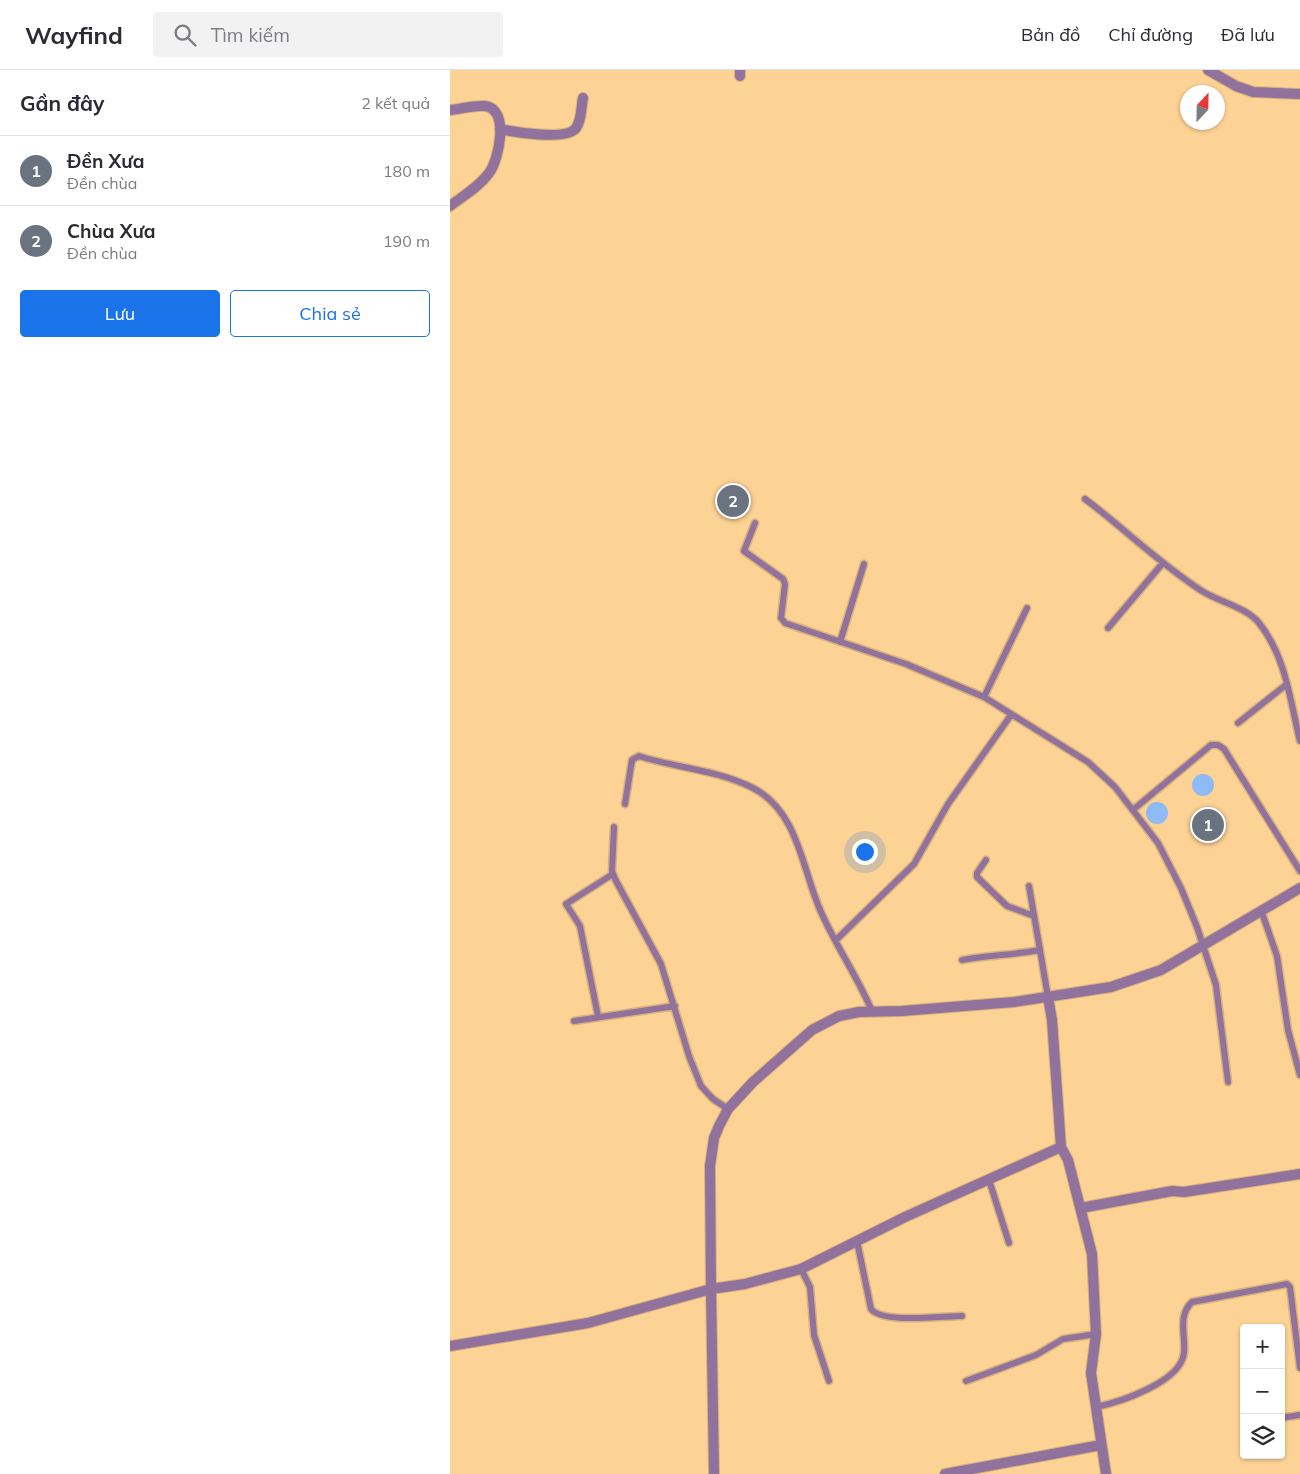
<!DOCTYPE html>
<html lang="vi">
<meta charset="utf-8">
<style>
body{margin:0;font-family:Mulish,sans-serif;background:#f2f2f3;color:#2b2b33}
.controls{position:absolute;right:15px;bottom:15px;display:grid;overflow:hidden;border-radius:5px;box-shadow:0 1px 4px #0004}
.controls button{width:45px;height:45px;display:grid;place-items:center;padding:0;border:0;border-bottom:1px solid #e1e1e2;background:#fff;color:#2b2b33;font:25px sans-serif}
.compass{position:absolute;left:730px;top:15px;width:45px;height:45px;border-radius:50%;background:#fff;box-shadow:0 1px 4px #0004;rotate:22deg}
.you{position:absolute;left:414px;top:781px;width:18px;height:18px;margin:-12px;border:4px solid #fff;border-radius:50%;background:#1a73e8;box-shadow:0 0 0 8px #1a73e833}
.badge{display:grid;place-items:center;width:32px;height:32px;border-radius:50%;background:#1a73e8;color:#fff;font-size:16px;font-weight:700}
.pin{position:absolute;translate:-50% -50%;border:2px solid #fff;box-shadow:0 1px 5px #0006}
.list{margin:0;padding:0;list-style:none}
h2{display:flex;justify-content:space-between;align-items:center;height:65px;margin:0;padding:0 20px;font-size:21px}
h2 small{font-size:16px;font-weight:400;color:#7c7c81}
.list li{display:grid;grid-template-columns:32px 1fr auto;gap:15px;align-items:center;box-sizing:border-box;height:70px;padding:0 20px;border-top:1px solid #e1e1e2}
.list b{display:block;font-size:19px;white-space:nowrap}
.list p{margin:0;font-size:16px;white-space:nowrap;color:#7c7c81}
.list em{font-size:16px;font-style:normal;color:#7c7c81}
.actions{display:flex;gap:10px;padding:15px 20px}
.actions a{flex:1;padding:11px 0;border:1px solid #1a73e8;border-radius:5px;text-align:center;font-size:18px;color:#1a73e8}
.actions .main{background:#1a73e8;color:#fff}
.icon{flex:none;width:28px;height:28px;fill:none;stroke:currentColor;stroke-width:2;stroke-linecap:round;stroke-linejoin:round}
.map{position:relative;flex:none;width:850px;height:1404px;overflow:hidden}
header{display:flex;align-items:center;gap:30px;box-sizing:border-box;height:70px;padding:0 25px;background:#fff;border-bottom:1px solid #e1e1e2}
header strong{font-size:24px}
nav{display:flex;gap:28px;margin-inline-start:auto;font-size:18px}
.search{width:350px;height:45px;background:#f2f2f3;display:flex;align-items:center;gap:12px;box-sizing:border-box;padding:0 18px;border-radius:5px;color:#7c7c81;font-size:19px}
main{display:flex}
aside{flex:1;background:#fff}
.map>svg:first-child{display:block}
</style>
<header>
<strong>Wayfind</strong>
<div class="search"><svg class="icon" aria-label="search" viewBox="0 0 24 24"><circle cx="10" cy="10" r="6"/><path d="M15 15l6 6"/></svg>Tìm kiếm</div>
<nav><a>Bản đồ</a><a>Chỉ đường</a><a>Đã lưu</a></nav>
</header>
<main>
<aside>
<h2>Gần đây<small>2 kết quả</small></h2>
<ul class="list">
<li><span class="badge" style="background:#6b7280">1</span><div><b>Đền Xưa</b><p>Đền chùa</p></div><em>180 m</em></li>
<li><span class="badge" style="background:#6b7280">2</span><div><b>Chùa Xưa</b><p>Đền chùa</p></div><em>190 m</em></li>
</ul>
<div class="actions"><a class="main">Lưu</a><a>Chia sẻ</a></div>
</aside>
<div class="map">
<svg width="850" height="1404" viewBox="0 0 850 1404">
<rect width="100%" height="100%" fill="#fdd295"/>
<!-- water -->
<path fill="#8ebbf6" d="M742 715a11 11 0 1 1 22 0a11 11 0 1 1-22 0Z
M696 743a11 11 0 1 1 22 0a11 11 0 1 1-22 0Z"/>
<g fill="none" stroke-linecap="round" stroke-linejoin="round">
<defs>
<path id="service" d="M635 429C675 459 710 494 752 521 769 532 796 537 809 553 836 587 840 630 850 671
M305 453 294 481 333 509 335 514 331 548 335 553 456 594 534 627 638 692 665 717 708 773 731 818 747 857 766 915 778 1012
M658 558 712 494
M390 572 414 494
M534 627 577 538
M788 653 837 614
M175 734 182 690 189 686C226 698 268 700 303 718 349 742 352 800 371 842 386 876 407 906 422 941
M684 739 761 675H768L774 679 850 801
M164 757 162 801 165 809 211 894 239 986 251 1016 263 1029 278 1039
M536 790 527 803V807L557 836 584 846
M579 816 598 927
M811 840 827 886 838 960 850 1005
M386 870 464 794 498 734 561 645
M512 890C538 885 563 885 590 880
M148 946 130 856 116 834 163 804
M124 951 225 936
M539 1110 559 1173
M407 1171 421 1239C433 1254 492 1246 512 1246
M351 1199 360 1217 364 1265 379 1311
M516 1311 586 1285 613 1269 646 1264
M646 1337C670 1332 731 1312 734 1283 736 1266 727 1246 742 1232L837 1214 840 1217 850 1298
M831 1348 850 1345"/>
<path id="minor" d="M758 0 786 16 803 22 850 24
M290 6V0
M0 40C11 39 24 35 35 36 60 39 49 90 39 103 29 117 13 126 0 136
M50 59C64 62 117 71 126 58 132 50 131 37 133 28
M598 927 602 950 611 1077 618 1090 642 1184 646 1264 641 1303 656 1404
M631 1138 722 1121 734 1122 850 1104
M0 1276 138 1253 261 1219 260 1096 264 1068 269 1056 278 1039 303 1012 362 960 389 946 409 942 452 941 564 932 661 917 711 900 850 818
M264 1404 261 1219 295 1214 351 1199 455 1147 611 1077
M495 1404 651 1375"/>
</defs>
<!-- service casing -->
<use href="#service" stroke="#d8b27d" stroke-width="9"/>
<!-- minor casing -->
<use href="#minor" stroke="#d8b27d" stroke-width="12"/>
<!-- service -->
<use href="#service" stroke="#90729d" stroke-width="6"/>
<!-- minor -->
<use href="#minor" stroke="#90729d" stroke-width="10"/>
</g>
</svg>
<div class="controls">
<button>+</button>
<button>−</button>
<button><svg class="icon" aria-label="layers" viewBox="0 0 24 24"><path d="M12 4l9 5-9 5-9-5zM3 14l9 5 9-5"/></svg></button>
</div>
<svg class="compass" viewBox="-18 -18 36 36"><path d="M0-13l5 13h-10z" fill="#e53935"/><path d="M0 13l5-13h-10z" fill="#7c7c81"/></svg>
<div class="you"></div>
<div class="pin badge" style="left:758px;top:755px;background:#6b7280">1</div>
<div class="pin badge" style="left:283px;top:431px;background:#6b7280">2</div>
</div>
</main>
